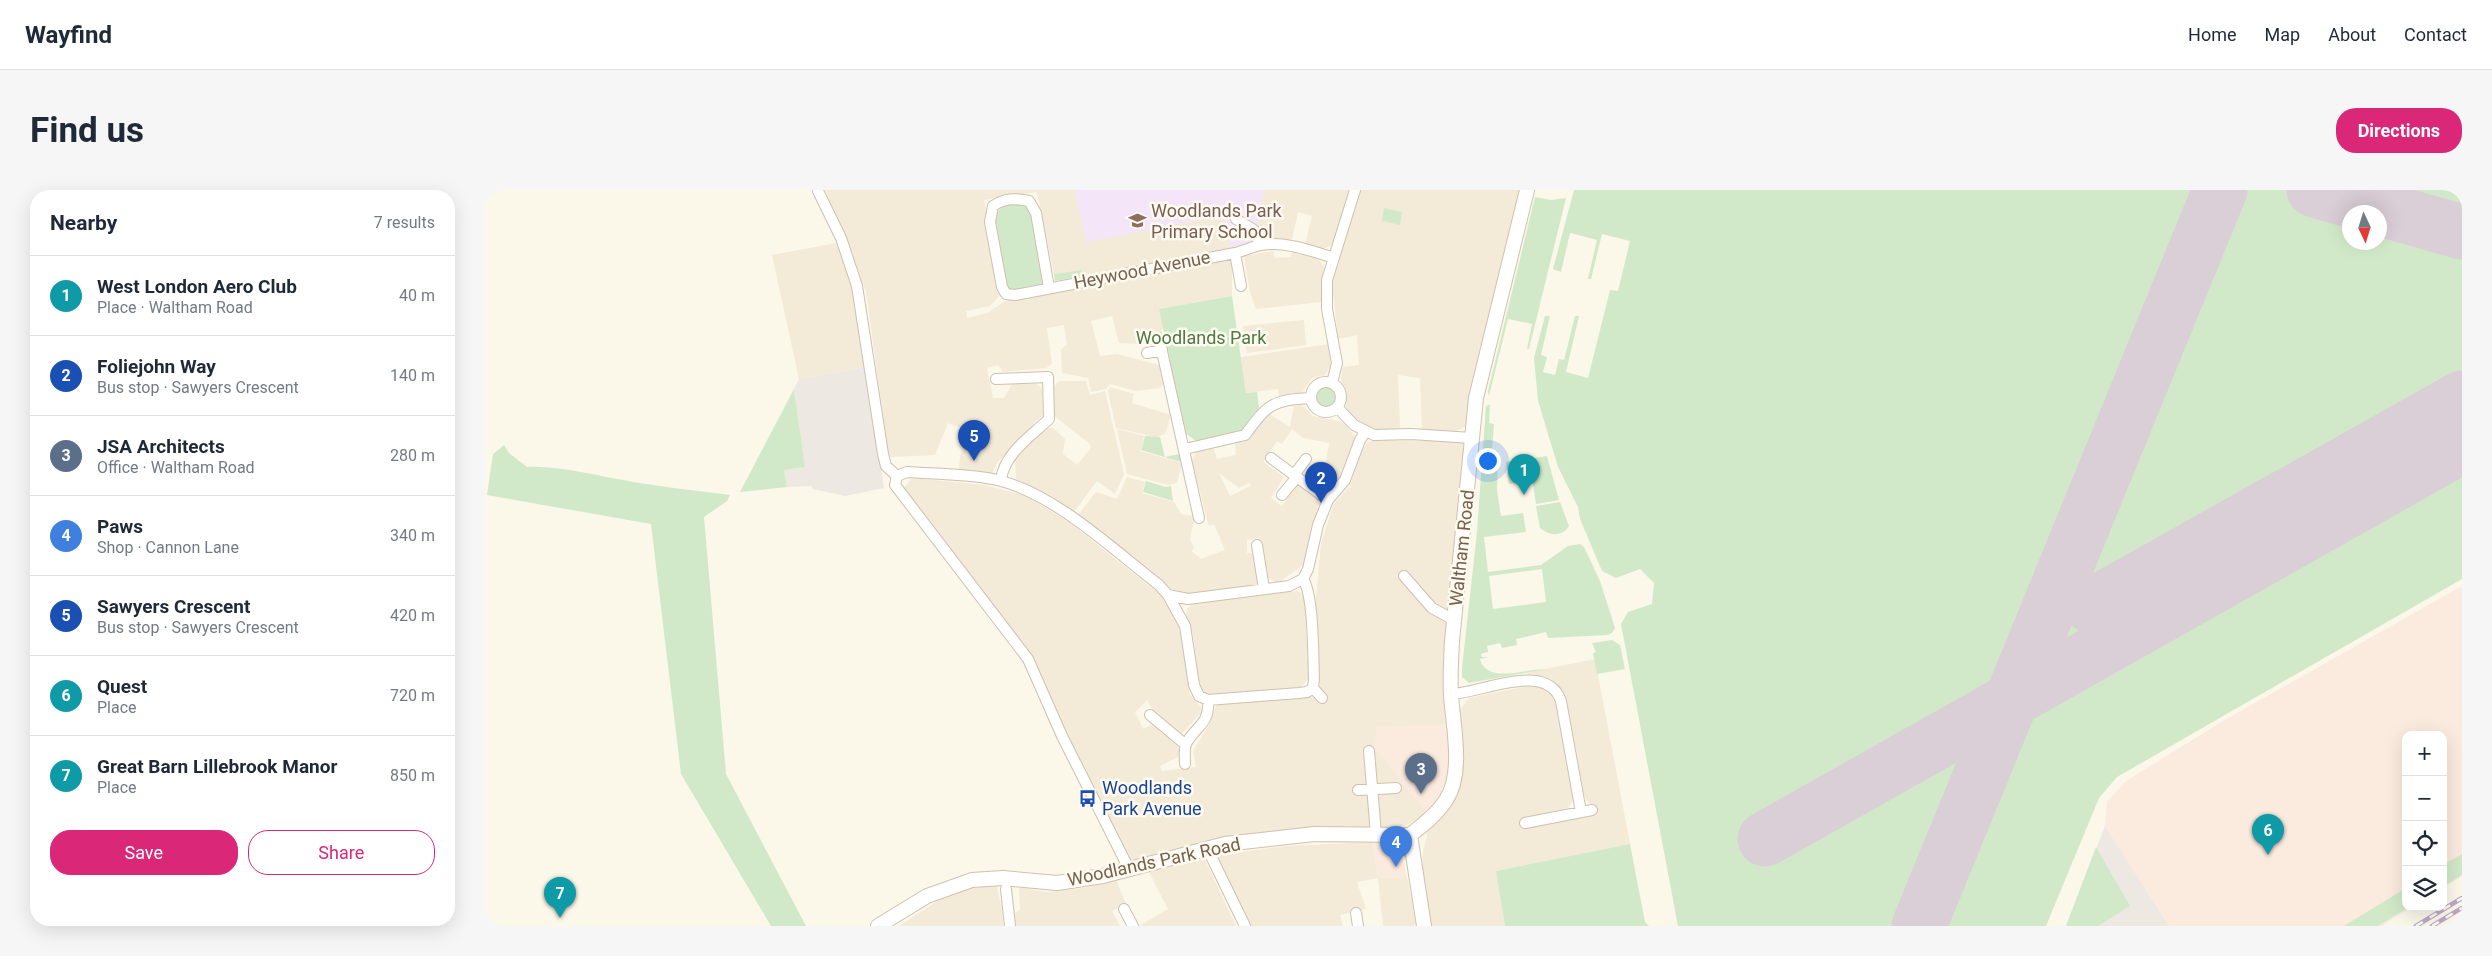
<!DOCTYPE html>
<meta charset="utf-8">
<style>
body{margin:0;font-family:Roboto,sans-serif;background:#f6f6f7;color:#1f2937}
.controls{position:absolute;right:15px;bottom:15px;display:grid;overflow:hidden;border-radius:10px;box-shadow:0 5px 20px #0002}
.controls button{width:45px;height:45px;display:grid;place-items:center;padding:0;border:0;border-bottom:1px solid #e0e1e3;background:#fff;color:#1f2937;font:25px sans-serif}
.compass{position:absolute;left:1857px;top:15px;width:45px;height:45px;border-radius:50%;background:#fff;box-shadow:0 5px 20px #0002;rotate:176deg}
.you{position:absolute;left:1002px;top:270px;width:18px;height:18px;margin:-12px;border:4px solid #fff;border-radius:50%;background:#1a73e8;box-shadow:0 0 0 8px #1a73e833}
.badge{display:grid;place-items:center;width:32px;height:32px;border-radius:50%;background:#db2777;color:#fff;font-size:16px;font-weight:700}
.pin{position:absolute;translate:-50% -41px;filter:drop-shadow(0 1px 2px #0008)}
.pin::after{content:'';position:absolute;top:26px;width:18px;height:15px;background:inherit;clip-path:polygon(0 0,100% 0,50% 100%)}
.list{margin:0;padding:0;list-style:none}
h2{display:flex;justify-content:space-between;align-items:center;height:65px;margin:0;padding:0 20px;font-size:21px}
h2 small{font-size:16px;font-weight:400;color:#747a83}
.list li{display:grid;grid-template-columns:32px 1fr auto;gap:15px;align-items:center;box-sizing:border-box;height:80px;padding:0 20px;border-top:1px solid #e0e1e3}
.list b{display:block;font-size:19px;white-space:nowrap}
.list p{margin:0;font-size:16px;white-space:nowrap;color:#747a83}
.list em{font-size:16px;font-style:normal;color:#747a83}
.actions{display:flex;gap:10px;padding:15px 20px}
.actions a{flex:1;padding:11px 0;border:1px solid #db2777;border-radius:20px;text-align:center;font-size:18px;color:#db2777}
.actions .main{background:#db2777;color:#fff}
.icon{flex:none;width:28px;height:28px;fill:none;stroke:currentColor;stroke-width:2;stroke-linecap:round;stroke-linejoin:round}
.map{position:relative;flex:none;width:1977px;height:736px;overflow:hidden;border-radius:20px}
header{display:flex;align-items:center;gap:30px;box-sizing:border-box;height:70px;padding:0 25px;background:#fff;border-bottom:1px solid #e0e1e3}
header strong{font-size:24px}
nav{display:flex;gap:28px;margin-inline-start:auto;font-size:18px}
.intro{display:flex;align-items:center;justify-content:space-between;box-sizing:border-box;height:120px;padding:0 30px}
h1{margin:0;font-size:35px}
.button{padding:12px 22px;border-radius:20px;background:#db2777;color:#fff;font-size:18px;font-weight:700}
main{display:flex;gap:30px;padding:0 30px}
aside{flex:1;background:#fff;border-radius:20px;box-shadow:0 5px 20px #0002}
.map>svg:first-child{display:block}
</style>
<header>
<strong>Wayfind</strong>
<nav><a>Home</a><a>Map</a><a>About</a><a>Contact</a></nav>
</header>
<div class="intro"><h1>Find us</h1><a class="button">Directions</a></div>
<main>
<aside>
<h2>Nearby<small>7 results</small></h2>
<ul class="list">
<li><span class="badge" style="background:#0f9aa8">1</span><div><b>West London Aero Club</b><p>Place · Waltham Road</p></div><em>40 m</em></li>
<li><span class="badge" style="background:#1a4fb4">2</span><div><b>Foliejohn Way</b><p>Bus stop · Sawyers Crescent</p></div><em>140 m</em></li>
<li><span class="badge" style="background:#5c6f8a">3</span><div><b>JSA Architects</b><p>Office · Waltham Road</p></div><em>280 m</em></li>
<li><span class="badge" style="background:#3f7fe0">4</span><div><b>Paws</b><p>Shop · Cannon Lane</p></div><em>340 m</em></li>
<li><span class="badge" style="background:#1a4fb4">5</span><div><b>Sawyers Crescent</b><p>Bus stop · Sawyers Crescent</p></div><em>420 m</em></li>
<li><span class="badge" style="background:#0f9aa8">6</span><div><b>Quest</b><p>Place</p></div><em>720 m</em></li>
<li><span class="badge" style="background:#0f9aa8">7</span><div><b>Great Barn Lillebrook Manor</b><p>Place</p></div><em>850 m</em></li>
</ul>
<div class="actions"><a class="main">Save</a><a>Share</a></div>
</aside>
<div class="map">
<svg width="1977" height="736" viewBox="0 0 1977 736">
<rect width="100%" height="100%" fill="#fbf7e9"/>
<!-- residential -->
<path fill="#f3ead8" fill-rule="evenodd" d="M340 0H590L601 51 730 27 740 28 746 60 597 86 596 80 569 84 552 2 499 10 515 105 505 116 481 121 482 128 502 123 522 110 747 69V106L674 119 678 138 671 155 634 153 627 126 606 131 615 166 632 164 674 175 678 194 675 198 650 201 625 194 621 199 606 202 603 188 577 183 576 160 582 154 579 135 562 138 567 174 561 178 518 182 513 175 502 178 508 208H519L527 194H552L557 199 558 224 512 273 507 284 474 280 475 267 484 241 463 233 450 265 404 267 381 102 364 54Z
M779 0H867L848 54 838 59 820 54 827 26 813 22 807 49H780L773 34Z
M874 0H1036L981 236 971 241 937 240 935 188 913 185 915 240 890 239 876 234 861 219 860 198 856 190 858 177 874 175 872 145 853 149 847 92Z
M351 53 369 96 380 177 314 189 287 65Z
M789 61V68L806 67 807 61 833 68 839 77 836 95V112L771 119 765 103 759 66Z
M819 130 821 155 762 163 758 136Z
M844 154 846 175 840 185 827 188 817 203 794 206 793 199 761 203 756 167Z
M574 191H601L605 205 620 201 639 284 630 304 612 291 589 322 553 300 531 289 530 268 560 238H568L580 249 578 264 592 275 606 258 605 254 568 225 567 198Z
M625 197 649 204 647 213 686 225 680 244 671 247 631 238 623 201Z
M817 215 828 226 858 232 870 247 857 286 843 303H838L820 287 829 272 841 273 844 253 818 248 807 239 797 254 792 251 778 272 799 287 786 308 797 316 813 293 838 312 827 339 821 373 793 393 781 387 774 348 762 350V363L770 364 774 395 704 404 687 399 593 325 611 302 632 309 642 287 660 292 657 303 689 312 696 324 710 327 705 349 709 358 706 361 716 369 740 360 729 334 724 336 707 271 712 260 728 257 732 269 751 265 750 253 763 249 784 224 805 237 809 216ZM734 283 754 298 764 293 767 295 745 306Z
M632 239 659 246 655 261 697 273 692 293 683 295 642 284Z
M892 250 970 251 979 253 981 279 967 534 942 623 922 635 902 640 646 673 628 642 547 474 419 298 427 288 500 295 541 306 584 332 677 406 694 432 705 495 704 504 716 517V522L695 546 670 524 662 510 650 522 658 539 669 534 693 553 695 566 675 576 677 581 711 577 708 561 724 535 732 514 827 507 835 515 843 509 835 499 831 409 836 353 849 314 865 296 876 261 883 252Z
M813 401 819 406 824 488 816 497 725 506 719 504 715 499 708 443 701 428 702 419 710 412Z
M1110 469 1145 654 1011 681 1020 736H945L937 694 938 663 943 641 961 619 976 563 975 520 984 508 1049 495 1062 499 1072 511 1089 609 1083 618 1039 629 1041 638 1111 625 1109 614 1104 613 1099 606 1077 500 1064 488 1039 483Z
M887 652 893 688 922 687 931 733 928 736H898L893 688 872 692 881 719 855 725 858 736H765L731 665 803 656Z
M719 668 751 736H654L683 719 664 682Z
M631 690 641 714 627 721 635 736H529L528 724 535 720 534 697 561 702 599 698Z
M512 696 517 720 518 736H414L460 706 483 698Z"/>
<!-- commercial -->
<path fill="#fbeade" d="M1977 396V686L1958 698V545H1921V717H1927L1897 736H1684L1620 636 1622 612 1641 591 1738 531Z
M967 534V565L962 587 953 609 942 623 889 557 892 537Z
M887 652 910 654 916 662 922 687 893 688Z"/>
<!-- industrial -->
<path fill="#ede8e2" d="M380 177 399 298 360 306 328 299 326 296 302 297 299 280 320 277 309 199 314 189Z
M1620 636 1684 736H1581Z"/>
<!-- education -->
<path fill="#f4e5f8" d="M590 0H779L773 34 780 49 746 60 740 28 730 27 601 52Z"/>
<!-- green -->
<path fill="#d1e9c8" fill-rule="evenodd" d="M1089 0H1977V389L1632 587 1614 608 1561 736H1193L1136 434 1143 422 1167 414 1169 393 1155 379 1131 388 1117 381 1095 329 1093 317 1073 277 1053 211 1049 168 1060 126H1065L1056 165 1062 167 1058 182 1070 185 1074 169 1079 170 1090 126H1094L1081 182 1103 188 1125 100 1133 101 1145 51 1117 44 1106 89H1103L1112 50 1085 43 1076 82 1068 79ZM1864 22H1894V52H1864Z
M1050 7 1066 10 1081 8 1044 159H1042L1047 134 1023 129 1004 206 1003 201Z
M531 12 540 14 546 21 558 95 527 101 522 97 509 30C513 18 518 15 531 12Z
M899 18 917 22 915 35 897 31Z
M596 80 597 86 570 91 569 84Z
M747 106 761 203 772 202 774 218 758 240 711 251 700 243 674 119Z
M829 207a12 12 0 1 1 24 0a12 12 0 1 1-24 0Z
M309 199 320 277 299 280 302 297 255 302Z
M1004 215H1005L1004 233 1009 234 1007 260 1013 261 1012 300 1016 326 1038 323 1041 342 999 347 1003 382 1056 375 1083 356 1095 354 1099 357 1115 391 1130 438 1127 443 1122 445 1063 448 1061 442 1031 449 1032 455 1017 458 1015 453 1002 456 1003 462 996 464 997 467H1004L995 469C1001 495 1043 478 1061 479L984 493 977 487V478L992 342 1001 216ZM1057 379 1061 412 1008 419 1004 386Z
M660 246 675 247 680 267 695 264 696 272 656 260Z
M19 255 24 263 42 277C71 275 109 285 138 290 173 297 209 300 245 305L242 311 219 327 241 584 321 736H286L196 584 166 334 2 305 8 264Z
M1062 266 1074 310 1051 314 1044 269Z
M1042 269 1043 276 1041 273 1036 274V277L1027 279 1029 293 1024 294 1021 272Z
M661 291 681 297 686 296 688 311 658 302Z
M1075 312 1084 336C1077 347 1064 346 1055 338L1051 316Z
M1127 450 1135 455 1140 479 1112 484 1108 463 1111 462 1107 453Z
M1145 654 1160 732 1164 736H1020L1011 681Z
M1611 657 1645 716 1613 736H1581Z
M1977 664V685L1958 697V675Z
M1921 698V717H1924L1893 736H1859Z"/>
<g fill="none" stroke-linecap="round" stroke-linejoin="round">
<!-- runway -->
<path stroke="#dbcfd7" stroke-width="55" d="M1829 0 1977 42
M1606 416 1977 208
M1280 649 1977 256
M1434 736 1735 0"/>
<defs>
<path id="street" d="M333 1 356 48 372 96 398 264 401 276 412 286
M751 29 769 40 775 55
M750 63 756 96
M564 98 551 23 544 11C529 8 520 8 508 16L505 32 517 97 521 104 530 105 750 63C759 61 768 56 776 55 801 51 826 61 849 68
M674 148 714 328
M662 163 677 160
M511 189 563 187 564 229C545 247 519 264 516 290
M826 207a15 15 0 1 1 30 0a15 15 0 1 1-30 0Z
M847 193 852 173 842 119V90L870 0
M852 217 869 235 889 245 926 244 987 248
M700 259 760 245C783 214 787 210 826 208
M786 268 843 310
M809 285 821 269
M797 305 812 287
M772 355 779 399
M919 386 947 418 969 430
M683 405 700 436 709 495 714 506 723 510 814 503 822 502 828 498 829 489C828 468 829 405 818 389
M828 498 837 508
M966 504C997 503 1062 470 1076 511L1096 622
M665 525 701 555
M884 561 891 644
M700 574C700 568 699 559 701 554 710 536 725 535 723 510
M873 600 911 598
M1040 633 1107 620
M722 658 760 736
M644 679 577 546 543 469 410 295 412 286 422 282C449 284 491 284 516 291 571 305 630 361 674 395L683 405 703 409 804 396 818 389 823 379 833 335 843 310 860 290 875 250 881 241
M521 699 525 736
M639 719 648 736
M871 723 873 736"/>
<path id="secondary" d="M925 645C938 635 952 624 961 610 979 583 968 536 966 505 965 487 966 469 967 451L991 208 1042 0
M925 645 939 736
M393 736 442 706 487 690 518 688 572 693 618 686 740 654 829 644 925 645"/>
</defs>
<!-- street casing -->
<use href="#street" stroke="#cdc0af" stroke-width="12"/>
<!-- secondary casing -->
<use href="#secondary" stroke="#d0c1ad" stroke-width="16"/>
<!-- street -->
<use href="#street" stroke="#fff" stroke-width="10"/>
<!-- secondary -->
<use href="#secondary" stroke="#fff" stroke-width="14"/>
<defs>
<path id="rail" d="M1931 736 1977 708
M1947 736 1977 718"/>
</defs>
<!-- rail casing -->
<use href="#rail" stroke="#bba7c5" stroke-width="4.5"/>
<!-- rail -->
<use href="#rail" stroke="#fefaef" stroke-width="2.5" stroke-dasharray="8" stroke-linecap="butt"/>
</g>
<!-- icons -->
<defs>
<symbol id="school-bare" viewBox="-9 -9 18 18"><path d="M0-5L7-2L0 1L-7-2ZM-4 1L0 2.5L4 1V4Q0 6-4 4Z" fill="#8d6e63" stroke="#fefaef" stroke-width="2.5" paint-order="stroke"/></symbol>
<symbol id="bus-bare" viewBox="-9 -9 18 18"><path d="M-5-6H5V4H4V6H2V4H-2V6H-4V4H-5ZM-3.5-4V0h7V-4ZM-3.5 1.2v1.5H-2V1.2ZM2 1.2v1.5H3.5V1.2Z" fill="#1a4fb4" stroke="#fefaef" stroke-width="2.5" paint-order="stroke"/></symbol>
</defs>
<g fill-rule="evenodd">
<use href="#school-bare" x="640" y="18" width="25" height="25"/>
<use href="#bus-bare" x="590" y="596" width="25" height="25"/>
</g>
<g text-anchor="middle" stroke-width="5" stroke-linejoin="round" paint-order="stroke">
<!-- education labels -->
<g font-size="18" fill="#785e54" stroke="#fefaef" text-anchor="start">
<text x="666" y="27">Woodlands Park<tspan x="666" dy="21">Primary School</tspan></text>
</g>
<!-- street labels -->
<g font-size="18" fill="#75614e" stroke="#fefaef">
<text transform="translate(657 80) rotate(-11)" y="6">Heywood Avenue</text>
<text transform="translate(977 358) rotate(-84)" y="6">Waltham Road</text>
<text transform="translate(669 672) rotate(-12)" y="6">Woodlands Park Road</text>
</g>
<!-- park labels -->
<g font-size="18" fill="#4f7946" stroke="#fefaef">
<text x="716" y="154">Woodlands Park</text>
</g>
<!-- transit labels -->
<g font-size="18" fill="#164399" stroke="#fefaef" text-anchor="start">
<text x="617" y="604">Woodlands<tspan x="617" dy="21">Park Avenue</tspan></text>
</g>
</g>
</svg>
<div class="controls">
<button>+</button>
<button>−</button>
<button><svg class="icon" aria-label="locate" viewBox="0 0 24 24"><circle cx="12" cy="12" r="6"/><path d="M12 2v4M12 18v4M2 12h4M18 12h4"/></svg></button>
<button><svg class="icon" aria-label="layers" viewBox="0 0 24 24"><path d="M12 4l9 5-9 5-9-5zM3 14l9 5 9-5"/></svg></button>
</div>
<svg class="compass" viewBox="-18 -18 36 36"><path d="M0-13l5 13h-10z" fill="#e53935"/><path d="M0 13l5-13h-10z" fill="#747a83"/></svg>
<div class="you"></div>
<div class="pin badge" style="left:1039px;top:305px;background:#0f9aa8">1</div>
<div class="pin badge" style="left:836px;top:313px;background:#1a4fb4">2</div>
<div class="pin badge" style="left:936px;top:604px;background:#5c6f8a">3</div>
<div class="pin badge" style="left:911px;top:677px;background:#3f7fe0">4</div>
<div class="pin badge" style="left:489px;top:271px;background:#1a4fb4">5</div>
<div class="pin badge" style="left:1783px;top:665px;background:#0f9aa8">6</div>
<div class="pin badge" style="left:75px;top:728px;background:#0f9aa8">7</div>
</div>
</main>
